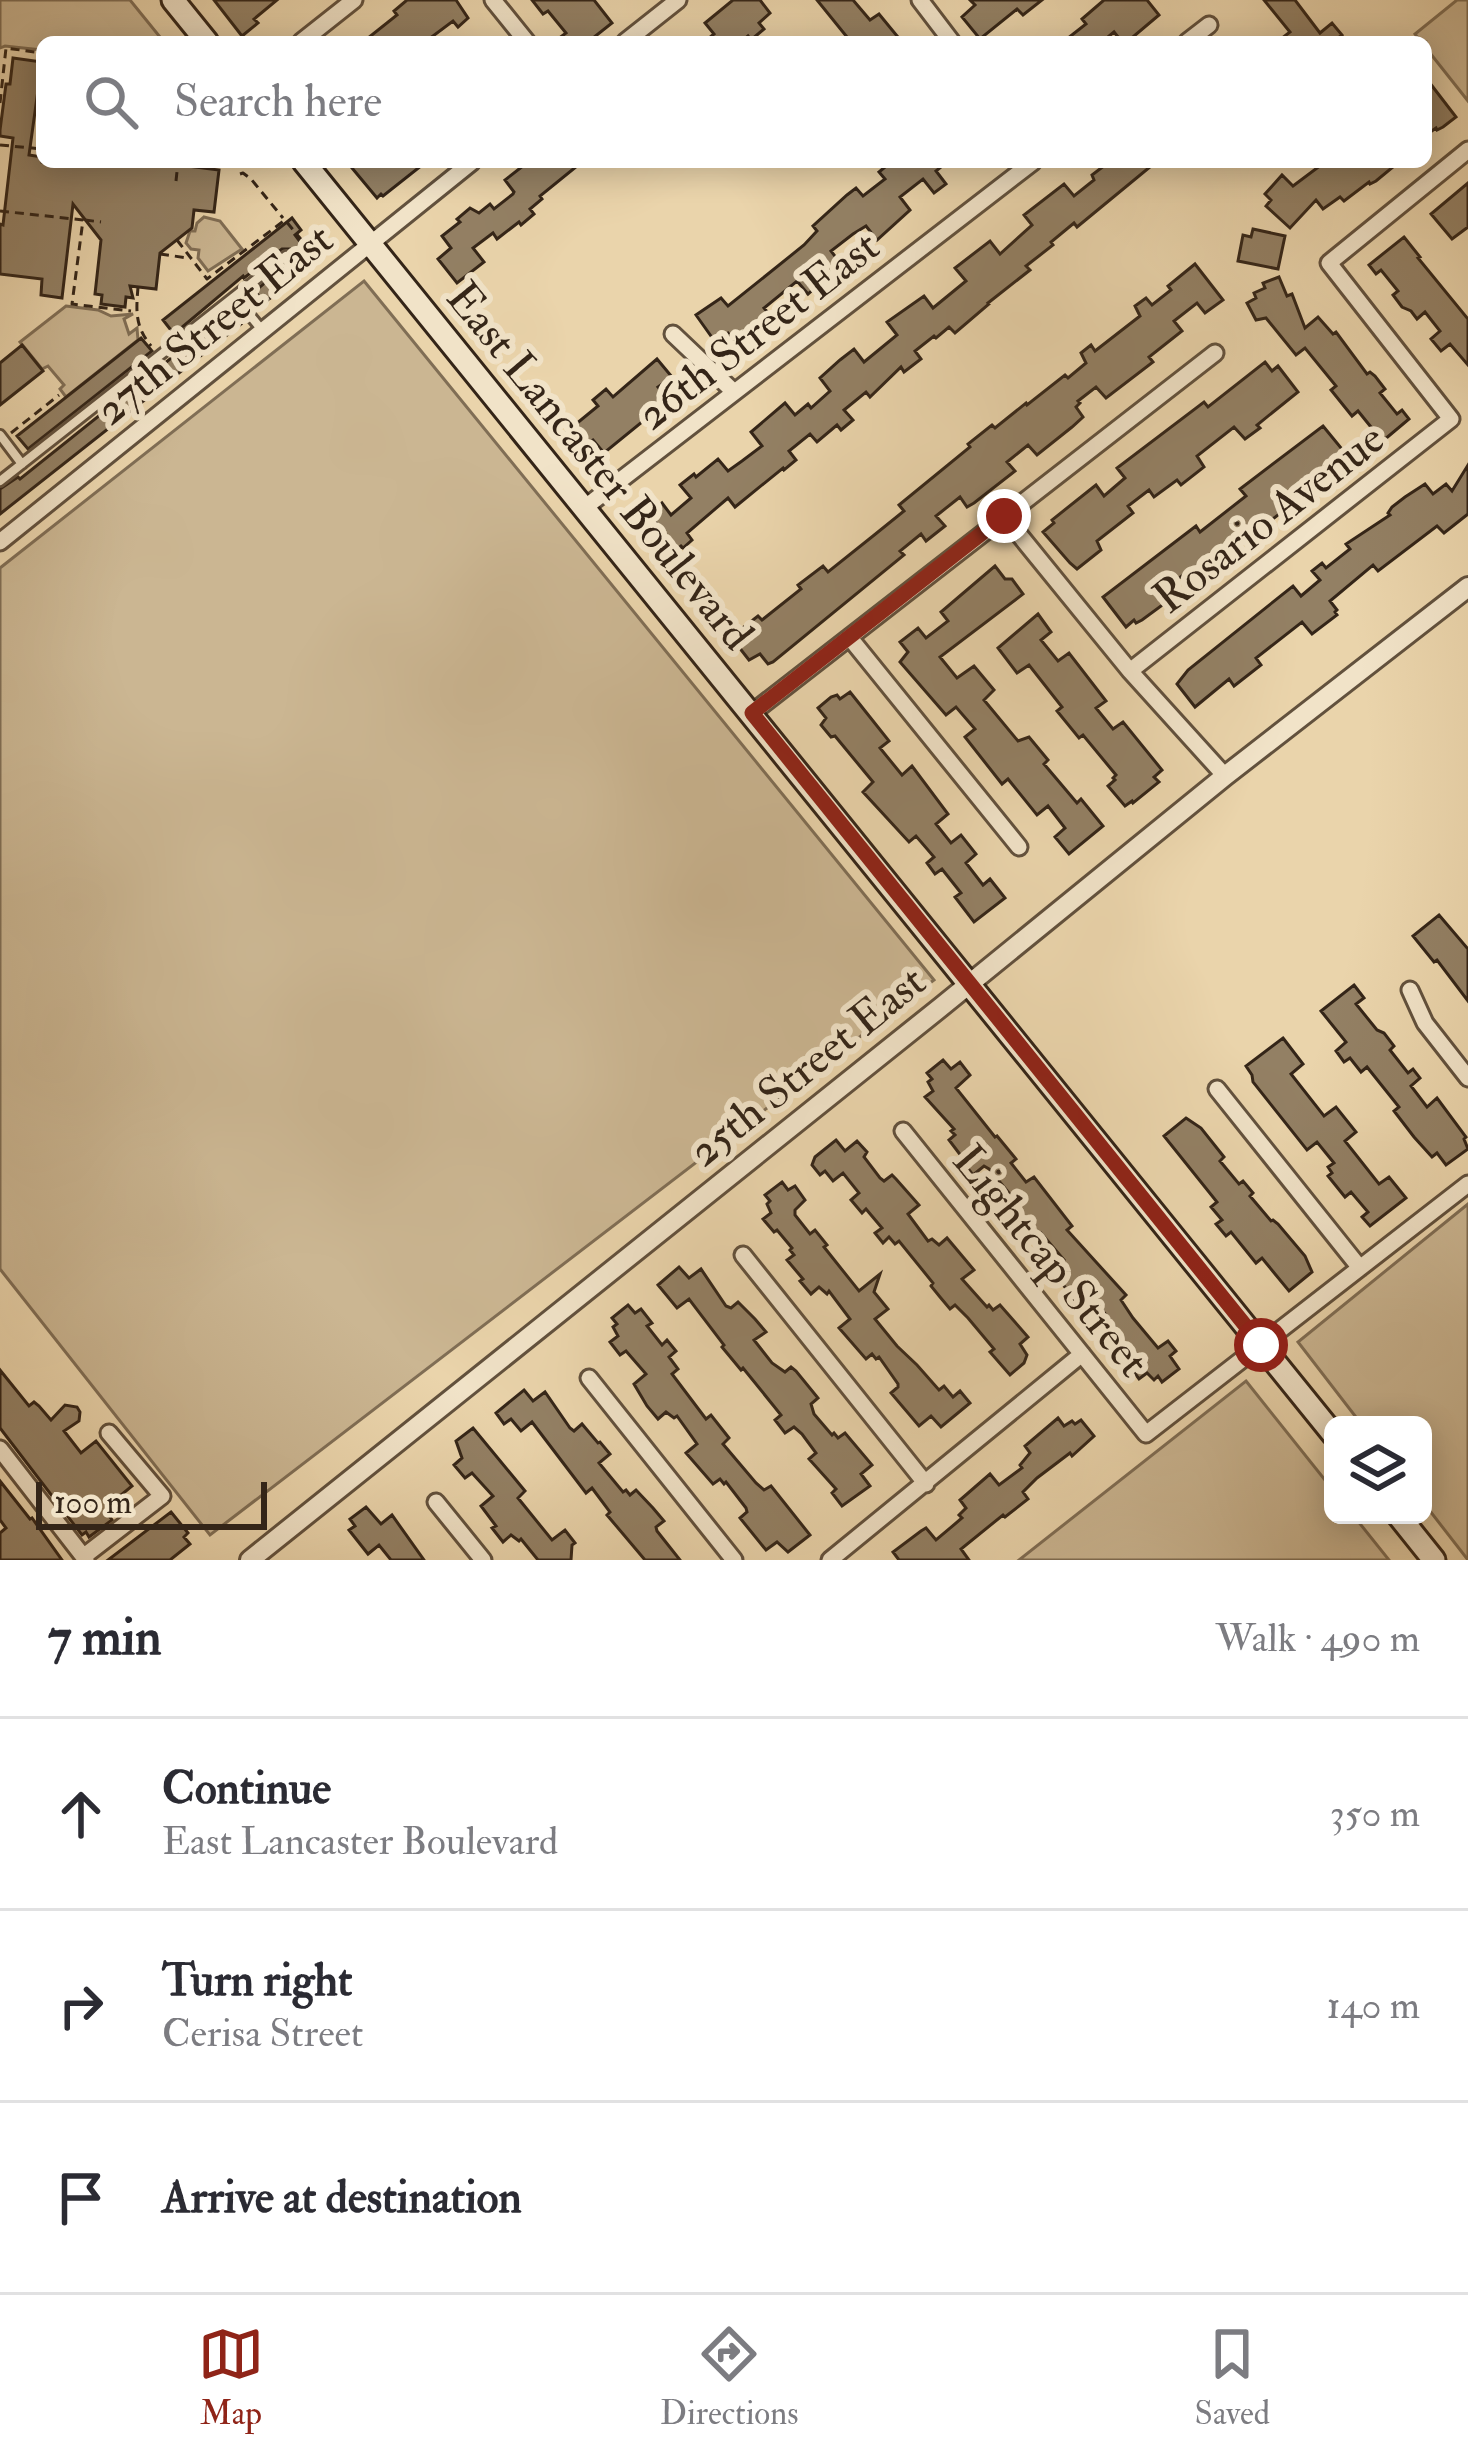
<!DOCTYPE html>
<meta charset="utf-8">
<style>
body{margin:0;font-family:"IM FELL Double Pica",serif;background:#f7f7f7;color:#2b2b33}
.controls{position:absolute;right:36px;bottom:36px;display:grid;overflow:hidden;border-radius:18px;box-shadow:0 6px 30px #0003}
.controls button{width:108px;height:108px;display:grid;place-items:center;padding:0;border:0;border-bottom:3px solid #e1e1e2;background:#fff;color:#2b2b33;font:60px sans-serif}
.scale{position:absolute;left:36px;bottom:30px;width:231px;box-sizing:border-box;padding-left:12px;border:6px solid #342518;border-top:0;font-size:33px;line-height:42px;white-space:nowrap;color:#342518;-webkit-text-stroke:9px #f1e3c8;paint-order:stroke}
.stop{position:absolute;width:36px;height:36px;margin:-27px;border:9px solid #8f2418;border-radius:50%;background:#fff}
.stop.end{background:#8f2418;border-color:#fff;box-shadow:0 3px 12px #0008}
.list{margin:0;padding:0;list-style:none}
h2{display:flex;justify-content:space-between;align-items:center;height:156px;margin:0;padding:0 48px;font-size:51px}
h2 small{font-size:39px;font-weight:400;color:#7c7c81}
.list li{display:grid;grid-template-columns:78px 1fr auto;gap:36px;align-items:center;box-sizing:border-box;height:192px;padding:0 48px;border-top:3px solid #e1e1e2}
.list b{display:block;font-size:45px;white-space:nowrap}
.list p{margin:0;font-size:39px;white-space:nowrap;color:#7c7c81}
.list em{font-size:39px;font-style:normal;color:#7c7c81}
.icon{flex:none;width:66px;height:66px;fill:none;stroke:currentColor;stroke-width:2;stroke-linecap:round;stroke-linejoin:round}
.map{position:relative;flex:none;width:1468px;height:1560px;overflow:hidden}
.search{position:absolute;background:#fff;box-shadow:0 6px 30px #0003;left:36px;right:36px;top:36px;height:132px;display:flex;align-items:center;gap:30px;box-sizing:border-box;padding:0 42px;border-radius:18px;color:#7c7c81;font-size:45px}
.sheet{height:732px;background:#fff}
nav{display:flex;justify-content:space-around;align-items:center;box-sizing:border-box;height:168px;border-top:3px solid #e1e1e2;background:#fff;font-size:33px;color:#7c7c81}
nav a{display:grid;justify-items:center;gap:6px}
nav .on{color:#8f2418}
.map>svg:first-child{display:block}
</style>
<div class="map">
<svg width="1468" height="1560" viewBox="0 0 1468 1560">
<rect width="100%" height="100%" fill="#ead4ab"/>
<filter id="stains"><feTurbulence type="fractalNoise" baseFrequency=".00167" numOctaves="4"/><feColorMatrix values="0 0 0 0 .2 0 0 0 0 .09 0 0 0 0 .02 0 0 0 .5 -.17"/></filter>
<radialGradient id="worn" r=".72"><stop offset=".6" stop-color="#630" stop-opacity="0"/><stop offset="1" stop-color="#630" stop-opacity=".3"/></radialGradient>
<!-- green -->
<path fill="#cbb692" stroke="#806e55" stroke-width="3" d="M0 0H130L160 37 156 42 100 39 99 42H42V50L5 46 0 48Z
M1457 0H1468V101L1426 48V42H1421L1415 34Z
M204 217 220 221 242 249 208 271 198 258 199 250 191 249 186 243 190 231H195L197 223Z
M364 281 934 980 210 1535 0 1269V568Z
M66 306 98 310 111 316 133 314 124 319 129 334 137 328 138 340 66 397 60 389 64 385 48 366 42 369 20 342Z
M1468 1204V1560L1423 1502V1425H1362L1298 1342Z
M1246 1381 1333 1490V1515H1353L1389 1560H1019Z"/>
<!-- building -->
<path fill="#938064" stroke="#342518" stroke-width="3" d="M214 0H277L254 19 258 23 242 36Z
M407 0H456L468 18 458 27 453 21 425 42H363L397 15 394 11Z
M532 0H594L612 23 588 42H554L566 33 548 11 543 14Z
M733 0H760L770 13 759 23 764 29 751 40 748 36 741 42H704L714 34 705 23Z
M817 0H853L870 20 879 14 902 42H851Z
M970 0H1042L1023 15 1017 9 980 39 962 17 975 5Z
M1104 0H1147L1159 15 1127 42H1122L1114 32 1102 42H1063L1086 24 1082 19Z
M1264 0H1295L1320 33 1332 23 1342 35 1333 42H1277L1290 32Z
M13 58 42 62V90H38L29 155 42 157V162L114 165V162H171V164L219 170 214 212 194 210 192 228 160 253 156 289 130 286 133 298 126 297 125 307 101 304 102 295 95 294 101 240 73 204 62 298 41 295 42 279 0 274V224L3 225 13 138 0 136V130L6 84H10Z
M1426 78 1456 117 1443 127 1437 130 1436 128 1426 135Z
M347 162H426L383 196 381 194 377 198Z
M528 162H582L540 196 542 199 530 209 534 214 521 225 519 222 497 239 493 233 473 248 484 262 457 283 438 259 451 248 442 236 460 222 457 219 470 208 479 213 490 204 494 209 513 194 514 192 505 180Z
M891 162H947L936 171 946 184 934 193 923 179 900 197 910 210 877 240 866 226 853 234 831 251 841 264 808 294 797 281 764 308 774 320 761 331 739 346 728 333 716 343 696 315 721 298 728 306 804 245 817 231 813 226 847 195 856 188 863 196 885 179 879 172Z
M1109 162H1156L1077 227 1074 223 1051 242 1053 245 1026 266 1030 270 988 303 989 304 955 333 949 327 936 338 934 336 915 351 921 359 904 372 901 367 870 397 866 392 844 410 853 420 841 430 837 425 817 442 810 434 789 451 796 460 784 470 783 468 735 507 728 498 687 533 692 540 683 548 681 546 665 559 658 553 647 536 659 527 649 514 662 503 671 515 691 498 680 485 694 474 696 477 718 459 728 471 742 461 762 446 751 432 785 403 795 415 808 404 811 408 830 391 820 378 840 360 854 349 864 362 897 335 887 322 924 296 933 308 966 281 955 268 990 241 1000 254 1032 225 1024 215 1064 184 1074 196 1094 180 1092 175Z
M1325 162H1399L1376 181 1370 184 1369 182 1344 201 1340 197 1323 209 1316 200 1290 228 1266 206 1271 200 1265 194 1282 175 1293 186Z
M1468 183V227L1452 239 1431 214Z
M292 218 301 230 295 235 316 263 264 303 255 291 294 258 290 249H282L244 278 243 276 174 334 163 320Z
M1253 229 1285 236 1278 269 1238 261 1243 235 1251 237Z
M1404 237 1420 257 1418 258 1468 319V365L1450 344 1441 351 1431 339 1440 331 1425 312 1417 319 1411 311 1402 307 1393 295 1398 291 1381 270 1376 274 1369 265Z
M1195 264 1223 300 1205 313 1197 303 1174 321 1182 331 1149 357 1153 362 1106 398 1096 387 1078 401 1080 403 1076 407 1083 417 1072 427 1037 455 1028 445 1007 462 1015 471 974 503 967 507 960 497 936 516 945 526 926 541 921 534 900 551 904 555 773 662 768 664 760 654 749 660 731 637 758 616 762 620 801 589 798 585 823 566 828 572 873 536 904 511 899 505 970 447 968 444 992 425 995 428 1026 403 1027 405 1065 375 1068 378 1086 363 1081 353 1091 345 1095 351 1140 316 1135 306 1146 298 1152 305 1171 290 1168 286Z
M1279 277 1287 296 1292 294 1305 328 1318 317 1333 334 1336 332 1367 374 1370 372 1375 376 1385 389 1380 393 1397 414 1402 410 1409 419 1378 445 1371 436 1375 432 1358 411 1352 416 1331 390 1336 386 1305 348 1296 355 1266 318 1256 320 1247 303 1256 298 1254 293 1265 288 1263 283Z
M230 311 241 324 0 514V489L18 477 20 479Z
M141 338 152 351 28 449 17 436Z
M22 345 43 371 0 405V363Z
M657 359 672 377 658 387 669 400 604 453 593 440 579 450 565 433 598 406 593 400 606 389 613 397Z
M1265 362 1272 371 1278 366 1298 392 1257 425 1260 428 1245 439 1234 427 1197 456 1204 467 1181 485 1177 480 1154 497 1149 490 1128 506 1133 513 1097 541 1101 550 1077 569 1070 563 1043 532 1054 523 1052 520 1096 485 1104 496 1125 478 1117 468 1204 402 1208 407Z
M1323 426 1346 454 1336 468 1324 478 1321 474 1300 490 1304 495 1244 541 1241 536 1218 554 1222 559 1209 569 1203 572 1201 570 1193 577 1188 571 1169 586 1176 595 1142 620 1136 623 1134 620 1126 627 1103 597 1196 526 1200 532 1246 496 1240 489Z
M1468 465V514L1444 533 1437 526 1378 571 1373 565 1330 601 1337 610 1335 612 1337 615 1312 634 1302 622 1256 658 1261 665 1234 686 1229 679 1195 707 1177 684 1188 670 1293 586 1301 596 1320 580 1312 571 1322 563 1326 568 1350 549 1346 544 1390 515 1388 513 1392 507 1405 497 1425 484 1433 494 1446 484 1452 491Z
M995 566 1005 579H1012L1023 594 940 657 957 678 974 666 994 690 984 700 1018 741 1029 737 1048 760 1044 764 1077 803 1081 799 1103 826 1069 854 1055 837 1065 828 1048 806 1037 815 1008 779 1002 784 965 737 975 729 956 707 946 715 900 662 908 652 900 642 918 628 926 638 948 621 941 612Z
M1038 614 1051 632 1041 640 1058 661 1069 653 1106 701 1096 708 1113 729 1123 722 1162 770 1154 777 1159 782 1133 803 1132 801 1125 806 1108 786 1115 780 1113 778 1116 775 1083 735 1079 738 1057 711 1062 707 1029 665 1017 673 998 648Z
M850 692 889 741 880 748 902 775 912 766 948 814 936 824 951 843 961 835 976 854 966 863 983 885 990 879 1005 898 974 922 955 897 961 893 942 869 935 874 927 863 934 857 916 836 909 842 863 792 873 782 835 736 831 737 821 725 826 718 818 708 831 697 837 695 840 699Z
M1439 915 1468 949V1001L1437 960 1434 962 1413 936Z
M1354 985 1364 998 1356 1004 1377 1030 1384 1033 1394 1046 1390 1050 1408 1073 1413 1069 1420 1078 1411 1086 1427 1107 1437 1098 1466 1137 1464 1139 1468 1149 1446 1165 1437 1153 1432 1157 1414 1137 1394 1111 1399 1107 1367 1067 1361 1072 1350 1058 1344 1062 1336 1051 1346 1042 1321 1011Z
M1283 1038 1303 1064 1291 1074 1324 1116 1336 1107 1356 1132 1345 1141 1379 1184 1389 1177 1406 1198 1370 1226 1362 1217 1368 1212 1351 1192 1345 1197 1328 1176 1332 1173 1328 1167 1334 1163 1317 1142 1307 1150 1253 1082 1252 1075 1246 1066Z
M943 1060 951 1069 960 1062 970 1075 956 1088 995 1137 997 1136 1016 1159 1011 1163 1026 1182 1034 1177 1072 1226 1067 1230 1126 1295 1121 1300 1133 1318 1158 1348 1168 1341 1176 1351 1170 1356 1179 1369 1162 1382 1158 1376 1154 1380 1147 1373 1139 1379 1114 1345 1120 1340 1114 1325 1096 1302 1083 1312 1062 1283 1058 1278 1066 1271 1061 1263 1064 1260 1041 1233 1029 1242 1012 1224 1001 1211 1009 1204 1005 1196 1009 1193 989 1169 984 1166 973 1175 963 1162 965 1161 949 1140 955 1135 951 1131 954 1129 925 1097 933 1091 928 1082 932 1079 927 1073Z
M1186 1118 1201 1128 1224 1157 1220 1161 1239 1184 1243 1181 1253 1193 1250 1196 1271 1221 1273 1220 1278 1224 1305 1256 1312 1272 1289 1291 1262 1258 1256 1263 1231 1232 1226 1236 1216 1224 1222 1220 1211 1207 1217 1202 1164 1136Z
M836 1140 845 1151 857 1141 867 1152 864 1157 880 1178 884 1181 892 1175 896 1179 919 1205 908 1214 928 1241 932 1239 939 1245 947 1238 974 1270 962 1279 987 1307 989 1305 993 1310 1000 1305 1028 1337 1020 1344 1027 1355 1024 1363 1010 1375 990 1352 994 1349 968 1318 955 1305 950 1309 940 1297 931 1286 933 1283 899 1241 895 1244 889 1237 883 1243 875 1233 882 1228 866 1209 862 1213 851 1200 859 1193 843 1173 833 1181 825 1171 820 1175 812 1165 815 1157Z
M782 1182 788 1190 795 1186 805 1200 795 1210V1215L810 1234 815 1230 827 1245 824 1247 859 1291 880 1274 874 1292 888 1309 875 1319 897 1346 917 1365 939 1390 944 1386 953 1397 960 1391 970 1403 941 1427 931 1416 919 1426 891 1393 898 1387V1384L879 1357 876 1359 872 1354 866 1359 839 1328 850 1319 829 1291 827 1294 819 1287 811 1294 800 1281 803 1279 787 1260 794 1255 790 1250 792 1248 777 1230 774 1232 763 1219 771 1213 767 1204 770 1201 765 1195Z
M679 1267 689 1278 701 1269 726 1306 731 1308 738 1302 755 1319 766 1332 754 1340 772 1363 785 1372 791 1367 796 1371 818 1398 811 1404 814 1414 832 1435 834 1433 838 1438 845 1433 872 1465 861 1474 870 1486 842 1506 832 1493 836 1489 809 1459 816 1453 802 1434 794 1427 785 1433 775 1420 781 1415 743 1368 741 1370 722 1347 724 1345 689 1299 677 1308 658 1285Z
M628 1305 635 1313 641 1309 652 1323 647 1326 662 1345 667 1340 676 1351 669 1357 678 1369 672 1374 706 1419 711 1415 729 1438 723 1444 756 1483 764 1490 771 1486 810 1535 788 1552 777 1542 766 1550 740 1518 747 1512 746 1508 726 1482 724 1484 720 1479 713 1484 686 1453 697 1444 677 1416 674 1418 666 1412 658 1419 647 1406 634 1384 646 1374 626 1351 620 1355 610 1342 618 1336 613 1327 617 1324 612 1318Z
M0 1370 29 1406 34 1402 39 1406 51 1420 65 1405 77 1407 80 1412 79 1421 64 1431 81 1453 96 1441 132 1486 110 1504 115 1509 108 1514 112 1520 89 1537 86 1532 82 1535 0 1428Z
M524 1390 533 1401 545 1392 570 1428 574 1431 582 1424 598 1443 600 1442 610 1454 599 1463 623 1492 626 1490 630 1495 636 1490 653 1508 664 1521 656 1527 657 1531 680 1560H645L607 1515 610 1512 592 1488 586 1493 532 1422 521 1431 511 1419 504 1424 496 1413Z
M1058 1418 1064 1426 1072 1421 1075 1424 1081 1420 1094 1436 1072 1456 1070 1453 1037 1478 1023 1492 1028 1499 1005 1517 1003 1515 961 1549 969 1560H899L893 1552 921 1531 926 1528 936 1540 962 1518 959 1515 966 1508 960 1500 990 1474 999 1485 1022 1468 1020 1465 1030 1453 1025 1446Z
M473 1428 525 1491 518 1498 552 1540 565 1530 575 1543 572 1545 571 1560H538L521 1539 519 1541 511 1535 503 1542 492 1528 496 1526 481 1506 493 1496 472 1473 465 1478 454 1465 462 1458 456 1441Z
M0 1481 30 1519 32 1518 62 1560H0V1533L6 1528 0 1520Z
M366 1507 381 1524 392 1515 424 1560H391L379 1545 368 1554 349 1530 355 1526 350 1519Z
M171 1512 188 1533 184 1537 190 1544 170 1560H108Z"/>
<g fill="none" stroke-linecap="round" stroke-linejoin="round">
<defs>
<path id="service" d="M235 297 262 330
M0 435 22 464
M0 481 286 256"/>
<path id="minor" d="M493 0 527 42
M920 0 952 42
M301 42 354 0
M625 42 678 0
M1187 42 1209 25
M673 334 733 391
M583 509 1033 162
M1004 516 1130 671 1225 776
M0 542 472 162
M850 638 1019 847
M1130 671 1451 419 1329 263 1468 150
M752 713 1215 353
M1410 990 1425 1023 1468 1078
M1217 1089 1360 1268
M903 1131 1146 1434 1468 1184
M743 1255 926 1484
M589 1378 734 1560
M0 1449 86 1560
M436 1502 483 1560
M83 1557 162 1496 109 1433
M830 1560 1082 1354"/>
<path id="tertiary" d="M250 1560 941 1007 1225 776 1468 587"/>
<path id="secondary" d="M173 0 207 42
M304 162 1333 1434
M1398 1515 1434 1560"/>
</defs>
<!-- service casing -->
<use href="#service" stroke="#62513d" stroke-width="14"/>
<!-- minor casing -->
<use href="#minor" stroke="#62513d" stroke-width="21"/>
<!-- tertiary casing -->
<use href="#tertiary" stroke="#62513d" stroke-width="24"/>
<!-- secondary casing -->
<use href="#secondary" stroke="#342518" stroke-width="27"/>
<!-- path -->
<path stroke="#342518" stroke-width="3" stroke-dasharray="9 6" stroke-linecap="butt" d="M101 42H106
M161 42 166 38
M0 103 6 48 42 53
M0 145 42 149
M240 174 243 173 251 179 283 218
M176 181 178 162
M0 211 83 220 72 304 131 311
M85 220 101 222
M177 240 207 279 285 220 304 243 332 252
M160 254 188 258
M138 287C136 312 135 326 151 346
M11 433 59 395"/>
<!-- service -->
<use href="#service" stroke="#f1e3c8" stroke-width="8"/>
<!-- minor -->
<use href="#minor" stroke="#f1e3c8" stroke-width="15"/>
<!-- tertiary -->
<use href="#tertiary" stroke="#f1e3c8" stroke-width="18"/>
<!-- secondary -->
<use href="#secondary" stroke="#f1e3c8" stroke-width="21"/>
</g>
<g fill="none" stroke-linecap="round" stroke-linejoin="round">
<!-- route -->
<path stroke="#8f2418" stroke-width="15" d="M1004 516 752 713 1261 1345"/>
</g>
<g text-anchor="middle" stroke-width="12" stroke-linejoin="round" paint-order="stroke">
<!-- street labels -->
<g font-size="45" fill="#342518" stroke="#f1e3c8">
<text transform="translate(213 323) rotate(-39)" y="16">27th Street East</text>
<text transform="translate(757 329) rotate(-38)" y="16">26th Street East</text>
<text transform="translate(601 465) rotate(51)" y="16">East Lancaster Boulevard</text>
<text transform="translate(1268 517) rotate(-38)" y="16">Rosario Avenue</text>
<text transform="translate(806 1065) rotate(-39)" y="16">25th Street East</text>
<text transform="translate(1052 1260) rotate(51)" y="16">Lightcap Street</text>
</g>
</g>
<rect width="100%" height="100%" filter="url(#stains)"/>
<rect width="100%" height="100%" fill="url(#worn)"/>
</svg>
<div class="controls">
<button><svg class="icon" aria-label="layers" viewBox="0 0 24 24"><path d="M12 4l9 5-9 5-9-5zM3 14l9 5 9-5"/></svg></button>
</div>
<div class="scale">100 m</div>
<div class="stop" style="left:1261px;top:1345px"></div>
<div class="stop end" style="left:1004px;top:516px"></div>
<div class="search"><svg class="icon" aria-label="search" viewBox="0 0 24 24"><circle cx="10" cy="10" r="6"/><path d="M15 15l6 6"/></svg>Search here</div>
</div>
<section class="sheet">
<h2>7 min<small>Walk · 490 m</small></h2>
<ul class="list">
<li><svg class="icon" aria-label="ahead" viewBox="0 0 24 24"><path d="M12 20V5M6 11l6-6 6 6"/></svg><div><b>Continue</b><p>East Lancaster Boulevard</p></div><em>350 m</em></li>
<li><svg class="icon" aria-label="right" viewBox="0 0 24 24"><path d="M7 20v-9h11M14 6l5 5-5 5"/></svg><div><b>Turn right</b><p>Cerisa Street</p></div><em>140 m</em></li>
<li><svg class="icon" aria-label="arrive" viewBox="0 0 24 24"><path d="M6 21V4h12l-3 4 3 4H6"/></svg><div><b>Arrive at destination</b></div></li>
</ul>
</section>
<nav>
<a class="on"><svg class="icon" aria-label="map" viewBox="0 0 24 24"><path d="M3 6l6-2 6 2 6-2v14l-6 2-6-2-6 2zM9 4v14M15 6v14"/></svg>Map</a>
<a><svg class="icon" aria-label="directions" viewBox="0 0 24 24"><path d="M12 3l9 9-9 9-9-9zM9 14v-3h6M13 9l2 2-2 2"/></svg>Directions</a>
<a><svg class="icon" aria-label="saved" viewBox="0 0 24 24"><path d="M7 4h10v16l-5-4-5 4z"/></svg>Saved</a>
</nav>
